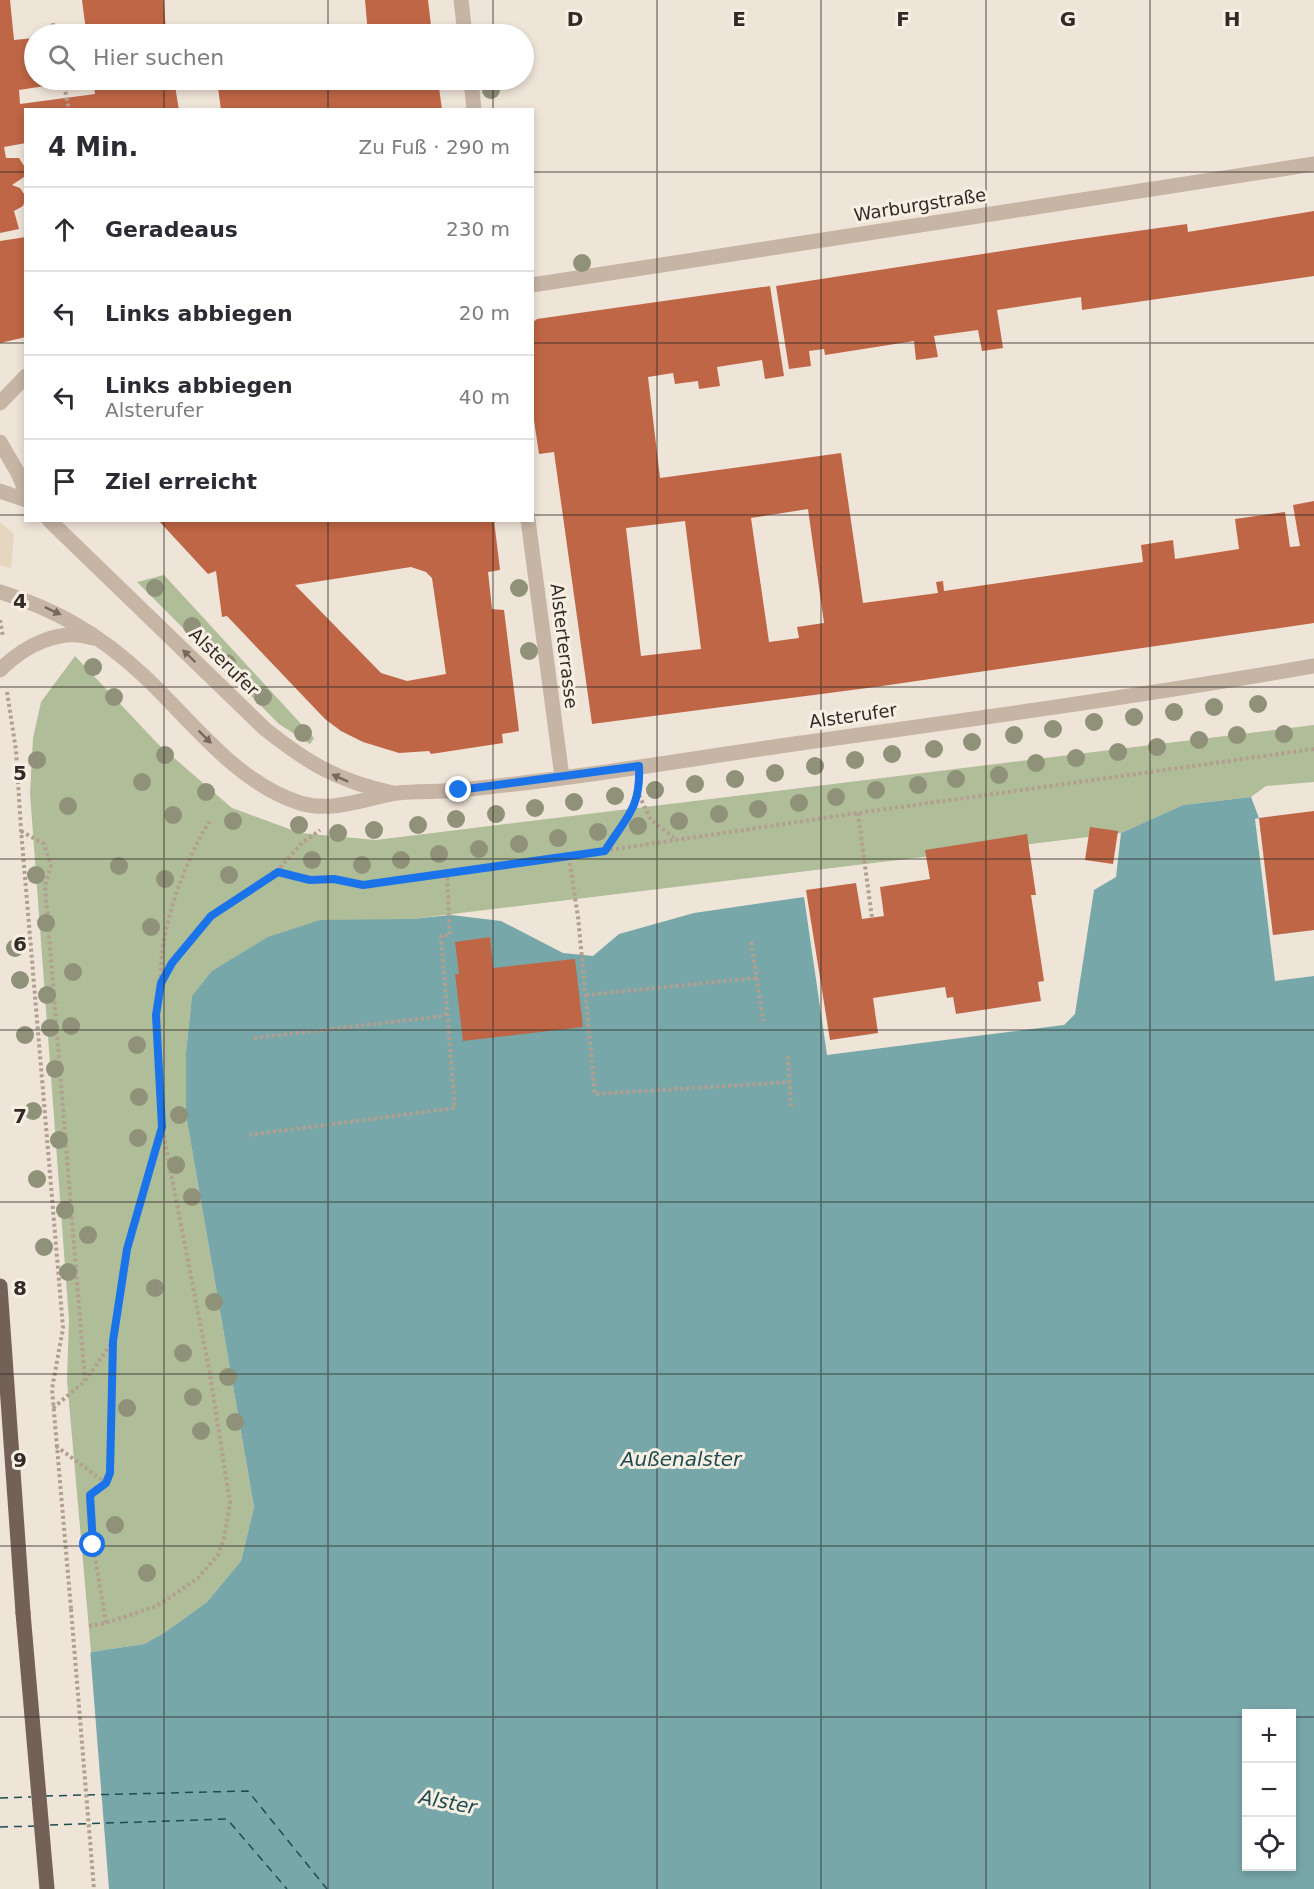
<!DOCTYPE html>
<html lang="de">
<meta charset="utf-8">
<style>
body{margin:0;font-family:"DejaVu Sans",sans-serif;background:#f2f2f3;color:#2b2b33}
.controls{position:absolute;right:18px;bottom:18px;display:grid;overflow:hidden;border-radius:0px;box-shadow:0 3px 9px #0003}
.controls button{width:54px;height:54px;display:grid;place-items:center;padding:0;border:0;border-bottom:2px solid #e1e1e2;background:#fff;color:#2b2b33;font:30px sans-serif}
.stop{position:absolute;width:18px;height:18px;margin:-14px;border:4px solid #1a73e8;border-radius:50%;background:#fff}
.stop.end{background:#1a73e8;border-color:#fff;box-shadow:0 2px 6px #0008}
.list{margin:0;padding:0;list-style:none}
h2{display:flex;justify-content:space-between;align-items:center;height:78px;margin:0;padding:0 24px;font-size:26px}
h2 small{font-size:20px;font-weight:400;color:#7c7c81}
.list li{display:grid;grid-template-columns:39px 1fr auto;gap:18px;align-items:center;box-sizing:border-box;height:84px;padding:0 24px;border-top:2px solid #e1e1e2}
.list b{display:block;font-size:22px;white-space:nowrap}
.list p{margin:0;font-size:20px;white-space:nowrap;color:#7c7c81}
.list em{font-size:20px;font-style:normal;color:#7c7c81}
.icon{flex:none;width:33px;height:33px;fill:none;stroke:currentColor;stroke-width:2;stroke-linecap:round;stroke-linejoin:round}
.map{position:relative;flex:none;width:1314px;height:1889px;overflow:hidden}
.search{position:absolute;background:#fff;box-shadow:0 3px 9px #0003;left:24px;top:24px;width:510px;height:66px;display:flex;align-items:center;gap:15px;box-sizing:border-box;padding:0 21px;border-radius:33px;color:#7c7c81;font-size:22px}
.panel{position:absolute;background:#fff;box-shadow:0 3px 9px #0003;left:24px;top:108px;width:510px;height:414px;border-radius:0px}
.map>svg:first-child{display:block}
</style>
<div class="map">
<svg width="1314" height="1889" viewBox="0 0 1314 1889">
<rect width="100%" height="100%" fill="#efe4d8"/>
<!-- green -->
<path fill="#b0bd99" d="M164 575 314 738 310 744 279 724 137 582Z
M75 656 159 745 232 808 300 833 376 840 1314 725V782L1266 786 1251 797 1183 805 1121 833 411 919 192 996 186 1052V1115L254 1507 241 1561 207 1602 164 1633 144 1644 91 1652 67 1380 69 1320 30 793 33 738 41 702Z"/>
<!-- plaza -->
<path fill="#e6d6bf" d="M0 522 14 534 11 568 0 565Z"/>
<!-- water -->
<path fill="#78a7aa" fill-rule="evenodd" d="M1251 797 1259 818 1273 935 1314 930V1889H0L91 1652 144 1644 164 1633 207 1602 241 1561 254 1507 186 1115V1052L192 996 212 971 268 937 320 920 411 919 451 915 501 921 563 953 593 956 619 934 694 913 804 897 827 1055 1064 1025 1075 1014 1094 890 1116 877 1121 833 1183 805ZM1246 1714H1292V1866H1246Z"/>
<!-- pier -->
<path fill="#efe4d8" d="M1259 818 1273 935 1314 930V976L1275 981 1255 819Z
M90 1649 109 1889H0V1656Z"/>
<g fill="none" stroke-linecap="round" stroke-linejoin="round">
<!-- ferry -->
<path stroke="#1e4c51" stroke-width="1.5" stroke-dasharray="8 6" stroke-linecap="butt" d="M45 1796 248 1791 327 1889
M0 1798 31 1797
M50 1825 227 1819 287 1889
M0 1827 36 1826"/>
</g>
<!-- building -->
<path fill="#bf6646" fill-rule="evenodd" d="M0 0H10L14 40 34 38V80H84L19 90 20 104 95 94 93 80H174L179 110H26V143L4 147 6 158H19L26 169 24 177 12 185 20 188 26 197 23 206 14 211 19 229 0 233Z
M82 0H164L166 34H68L86 31Z
M365 0H428L432 34H368Z
M217 80H438L442 110H221Z
M1314 211V276L1082 310 1081 297 997 310 1003 348 982 351 978 330 934 336 938 357 916 360 914 341 825 355 824 349 809 351 811 366 789 369 776 286 1073 240 1187 224 1188 232Z
M26 237V337L0 343V241Z
M770 286 784 376 765 379 762 360 717 367 720 386 699 389 698 381 675 384 673 373 648 377 660 478 841 453 863 603 938 593 936 582 943 581 944 591 1143 562 1141 545 1173 540 1175 559 1239 549 1235 519 1285 512 1290 547 1300 546 1293 505 1314 501V623L875 687 592 724 554 452 539 454 532 407V323L537 319 586 312ZM808 509 824 623 797 627 799 638 769 642 751 518ZM685 521 701 649 641 656 626 528Z
M158 520H494L500 570 488 572 492 609 504 610 519 731 502 734 503 743 431 754 429 751 399 753 363 742 341 731 325 719 227 616 222 617 216 571 208 574ZM411 567 426 572 432 578 446 674 407 681 381 673 295 585Z
M1314 811V930L1273 935 1259 818Z
M1090 827 1118 831 1113 864 1085 860Z
M1027 834 1036 895H1031L1044 981 1038 982 1041 1001 956 1014 953 997 947 998 945 987 873 998 878 1033 830 1040 806 890 856 883 862 919 884 916 880 887 930 879 925 850Z
M490 937 493 968 575 959 583 1027 463 1041 455 974H459L455 942Z"/>
<g fill="none" stroke-linecap="round" stroke-linejoin="round">
<!-- path -->
<path stroke="#b29f8f" stroke-width="4" stroke-dasharray="3 3" stroke-linecap="butt" d="M53 23 55 34
M63 80 69 110
M0 620 3 637
M7 692 16 750 21 830 63 1328 52 1389 71 1609
M639 795 651 820 678 841
M858 813 872 918
M21 831 44 844 51 865 45 885 85 1381
M605 851 629 817 639 791
M569 857 578 917 595 1094 790 1082
M278 872 311 880H334L363 885 420 878 858 813 1314 749
M751 942 763 1021
M161 983C158 932 184 863 210 820
M586 995 756 978
M254 1038 444 1016 447 1012
M788 1056 791 1108
M249 1135 455 1108 441 936 450 935 447 874
M53 1408 85 1381 113 1341 127 1249 162 1128
M56 1446 106 1483
M106 1623 93 1545 90 1495 106 1483 112 1461 113 1342
M89 1626 106 1623 157 1606 198 1578 218 1555 224 1539 230 1503 210 1374 162 1127 156 1015 161 983 172 963 211 916 270 879 302 843 320 830"/>
<!-- minor -->
<path stroke="#c6b5a5" stroke-width="15" d="M461 0 465 34
M471 80 474 110
M532 285 1314 164
M0 403 26 376
M0 442 18 473 26 492
M0 491 26 500
M49 520 265 729C309 764 338 781 393 793
M528 520 562 777
M0 592C57 610 99 634 144 676 192 721 235 782 300 803 333 813 365 798 397 793 418 791 439 792 460 790 571 779 683 760 794 744 967 720 1141 696 1314 666
M0 670C24 646 60 627 93 638"/>
<!-- major -->
<path stroke="#736157" stroke-width="15" d="M0 1286 23 1613"/>
<!-- path-bridge -->
<path stroke="#b29f8f" stroke-width="4" stroke-dasharray="3 3" stroke-linecap="butt" d="M71 1609 94 1889"/>
<!-- major-bridge -->
<path stroke="#736157" stroke-width="15" d="M23 1613 47 1889"/>
</g>
<!-- trees -->
<g fill="#8f9279">
<circle cx="491" cy="90" r="9"/>
<circle cx="582" cy="263" r="9"/>
<circle cx="155" cy="588" r="9"/>
<circle cx="519" cy="588" r="9"/>
<circle cx="192" cy="626" r="9"/>
<circle cx="529" cy="651" r="9"/>
<circle cx="227" cy="663" r="9"/>
<circle cx="93" cy="667" r="9"/>
<circle cx="114" cy="697" r="9"/>
<circle cx="263" cy="697" r="9"/>
<circle cx="1258" cy="704" r="9"/>
<circle cx="1214" cy="707" r="9"/>
<circle cx="1174" cy="712" r="9"/>
<circle cx="1134" cy="717" r="9"/>
<circle cx="1094" cy="722" r="9"/>
<circle cx="1053" cy="729" r="9"/>
<circle cx="303" cy="733" r="9"/>
<circle cx="1284" cy="734" r="9"/>
<circle cx="1014" cy="735" r="9"/>
<circle cx="1237" cy="735" r="9"/>
<circle cx="1199" cy="740" r="9"/>
<circle cx="972" cy="742" r="9"/>
<circle cx="1157" cy="747" r="9"/>
<circle cx="934" cy="749" r="9"/>
<circle cx="1118" cy="752" r="9"/>
<circle cx="892" cy="754" r="9"/>
<circle cx="165" cy="755" r="9"/>
<circle cx="1076" cy="758" r="9"/>
<circle cx="37" cy="760" r="9"/>
<circle cx="855" cy="760" r="9"/>
<circle cx="1036" cy="763" r="9"/>
<circle cx="815" cy="766" r="9"/>
<circle cx="775" cy="773" r="9"/>
<circle cx="999" cy="775" r="9"/>
<circle cx="735" cy="779" r="9"/>
<circle cx="956" cy="779" r="9"/>
<circle cx="142" cy="782" r="9"/>
<circle cx="695" cy="784" r="9"/>
<circle cx="918" cy="785" r="9"/>
<circle cx="655" cy="790" r="9"/>
<circle cx="876" cy="790" r="9"/>
<circle cx="206" cy="792" r="9"/>
<circle cx="615" cy="796" r="9"/>
<circle cx="836" cy="797" r="9"/>
<circle cx="574" cy="802" r="9"/>
<circle cx="799" cy="803" r="9"/>
<circle cx="68" cy="806" r="9"/>
<circle cx="535" cy="808" r="9"/>
<circle cx="758" cy="809" r="9"/>
<circle cx="496" cy="814" r="9"/>
<circle cx="719" cy="814" r="9"/>
<circle cx="173" cy="815" r="9"/>
<circle cx="456" cy="819" r="9"/>
<circle cx="233" cy="821" r="9"/>
<circle cx="679" cy="821" r="9"/>
<circle cx="299" cy="825" r="9"/>
<circle cx="418" cy="825" r="9"/>
<circle cx="638" cy="826" r="9"/>
<circle cx="374" cy="830" r="9"/>
<circle cx="598" cy="832" r="9"/>
<circle cx="338" cy="833" r="9"/>
<circle cx="558" cy="838" r="9"/>
<circle cx="519" cy="844" r="9"/>
<circle cx="479" cy="849" r="9"/>
<circle cx="439" cy="854" r="9"/>
<circle cx="312" cy="860" r="9"/>
<circle cx="401" cy="860" r="9"/>
<circle cx="362" cy="865" r="9"/>
<circle cx="119" cy="866" r="9"/>
<circle cx="36" cy="875" r="9"/>
<circle cx="229" cy="875" r="9"/>
<circle cx="165" cy="879" r="9"/>
<circle cx="46" cy="923" r="9"/>
<circle cx="151" cy="927" r="9"/>
<circle cx="15" cy="948" r="9"/>
<circle cx="73" cy="972" r="9"/>
<circle cx="20" cy="980" r="9"/>
<circle cx="47" cy="995" r="9"/>
<circle cx="71" cy="1026" r="9"/>
<circle cx="50" cy="1028" r="9"/>
<circle cx="25" cy="1035" r="9"/>
<circle cx="137" cy="1045" r="9"/>
<circle cx="55" cy="1069" r="9"/>
<circle cx="139" cy="1097" r="9"/>
<circle cx="33" cy="1111" r="9"/>
<circle cx="179" cy="1115" r="9"/>
<circle cx="138" cy="1138" r="9"/>
<circle cx="59" cy="1140" r="9"/>
<circle cx="176" cy="1165" r="9"/>
<circle cx="37" cy="1179" r="9"/>
<circle cx="192" cy="1197" r="9"/>
<circle cx="65" cy="1210" r="9"/>
<circle cx="88" cy="1235" r="9"/>
<circle cx="44" cy="1247" r="9"/>
<circle cx="68" cy="1272" r="9"/>
<circle cx="155" cy="1288" r="9"/>
<circle cx="214" cy="1302" r="9"/>
<circle cx="183" cy="1353" r="9"/>
<circle cx="228" cy="1377" r="9"/>
<circle cx="193" cy="1397" r="9"/>
<circle cx="127" cy="1408" r="9"/>
<circle cx="235" cy="1422" r="9"/>
<circle cx="201" cy="1431" r="9"/>
<circle cx="115" cy="1525" r="9"/>
<circle cx="147" cy="1573" r="9"/>
</g>
<!-- one-way arrows -->
<defs><path id="oneway-solid" d="M-6-.8H1V-3.2L6.5 0L1 3.2V.8H-6Z" transform="scale(1.5)"/></defs>
<g fill="#75695f">
<use href="#oneway-solid" transform="translate(53 611) rotate(25)"/>
<use href="#oneway-solid" transform="translate(189 656) rotate(-136)"/>
<use href="#oneway-solid" transform="translate(205 737) rotate(45)"/>
<use href="#oneway-solid" transform="translate(340 778) rotate(-156)"/>
</g>
<g fill="none" stroke-linecap="round" stroke-linejoin="round">
<!-- route -->
<path stroke="#1a73e8" stroke-width="8" d="M93 1545 90 1495 106 1483 110 1473 113 1341 127 1249 162 1127 156 1015 161 983 172 963 211 916 278 872 310 880 334 879 363 885 605 851C626 817 641 809 639 766L459 790"/>
</g>
<!-- grid -->
<path fill="none" stroke="#322a26" stroke-width="1.5" stroke-opacity="0.55" d="M164 0V34M328 0V34M493 0V34M657 0V1889M821 0V1889M986 0V1889M1150 0V1889M164 80V110M328 80V110M493 80V110M0 172H26M532 172H1314M0 343H26M532 343H1314M0 515H26M532 515H1314M164 520V1889M328 520V1889M493 520V1889M0 687H1314M0 859H1314M0 1030H1314M0 1202H1314M0 1374H1314M0 1546H1314M0 1717H1246M1292 1717H1314"/>
<g text-anchor="middle" stroke-width="6" stroke-linejoin="round" paint-order="stroke">
<!-- street labels -->
<g font-size="18" fill="#322a26" stroke="#f7efe3">
<text transform="translate(920 205) rotate(-9)" y="6">Warburgstraße</text>
<text transform="translate(564 646) rotate(83)" y="6">Alsterterrasse</text>
<text transform="translate(224 662) rotate(44)" y="6">Alsterufer</text>
<text transform="translate(853 716) rotate(-8)" y="6">Alsterufer</text>
</g>
<!-- water labels -->
<g font-size="20" font-style="italic" fill="#1e4c51" stroke="#f7efe3">
<text x="681" y="1466">Außenalster</text>
<text transform="translate(448 1802) rotate(11)" y="7">Alster</text>
</g>
</g>
<g font-size="20" text-anchor="middle" font-weight="bold" fill="#322a26" stroke="#f7efe3" stroke-width="6" stroke-linejoin="round" paint-order="stroke">
<text x="575" y="26">D</text>
<text x="739" y="26">E</text>
<text x="903" y="26">F</text>
<text x="1068" y="26">G</text>
<text x="1232" y="26">H</text>
<text x="20" y="608">4</text>
<text x="20" y="780">5</text>
<text x="20" y="951">6</text>
<text x="20" y="1123">7</text>
<text x="20" y="1295">8</text>
<text x="20" y="1467">9</text>
</g>
</svg>
<div class="controls">
<button>+</button>
<button>−</button>
<button><svg class="icon" aria-label="locate" viewBox="0 0 24 24"><circle cx="12" cy="12" r="6"/><path d="M12 2v4M12 18v4M2 12h4M18 12h4"/></svg></button>
</div>
<div class="stop" style="left:93px;top:1545px"></div>
<div class="stop end" style="left:459px;top:790px"></div>
<div class="search"><svg class="icon" aria-label="search" viewBox="0 0 24 24"><circle cx="10" cy="10" r="6"/><path d="M15 15l6 6"/></svg>Hier suchen</div>
<section class="panel">
<h2>4 Min.<small>Zu Fuß · 290 m</small></h2>
<ul class="list">
<li><svg class="icon" aria-label="ahead" viewBox="0 0 24 24"><path d="M12 20V5M6 11l6-6 6 6"/></svg><div><b>Geradeaus</b></div><em>230 m</em></li>
<li><svg class="icon" aria-label="left" viewBox="0 0 24 24"><path d="M17 20v-9H6M10 6l-5 5 5 5"/></svg><div><b>Links abbiegen</b></div><em>20 m</em></li>
<li><svg class="icon" aria-label="left" viewBox="0 0 24 24"><path d="M17 20v-9H6M10 6l-5 5 5 5"/></svg><div><b>Links abbiegen</b><p>Alsterufer</p></div><em>40 m</em></li>
<li><svg class="icon" aria-label="arrive" viewBox="0 0 24 24"><path d="M6 21V4h12l-3 4 3 4H6"/></svg><div><b>Ziel erreicht</b></div></li>
</ul>
</section>
</div>
